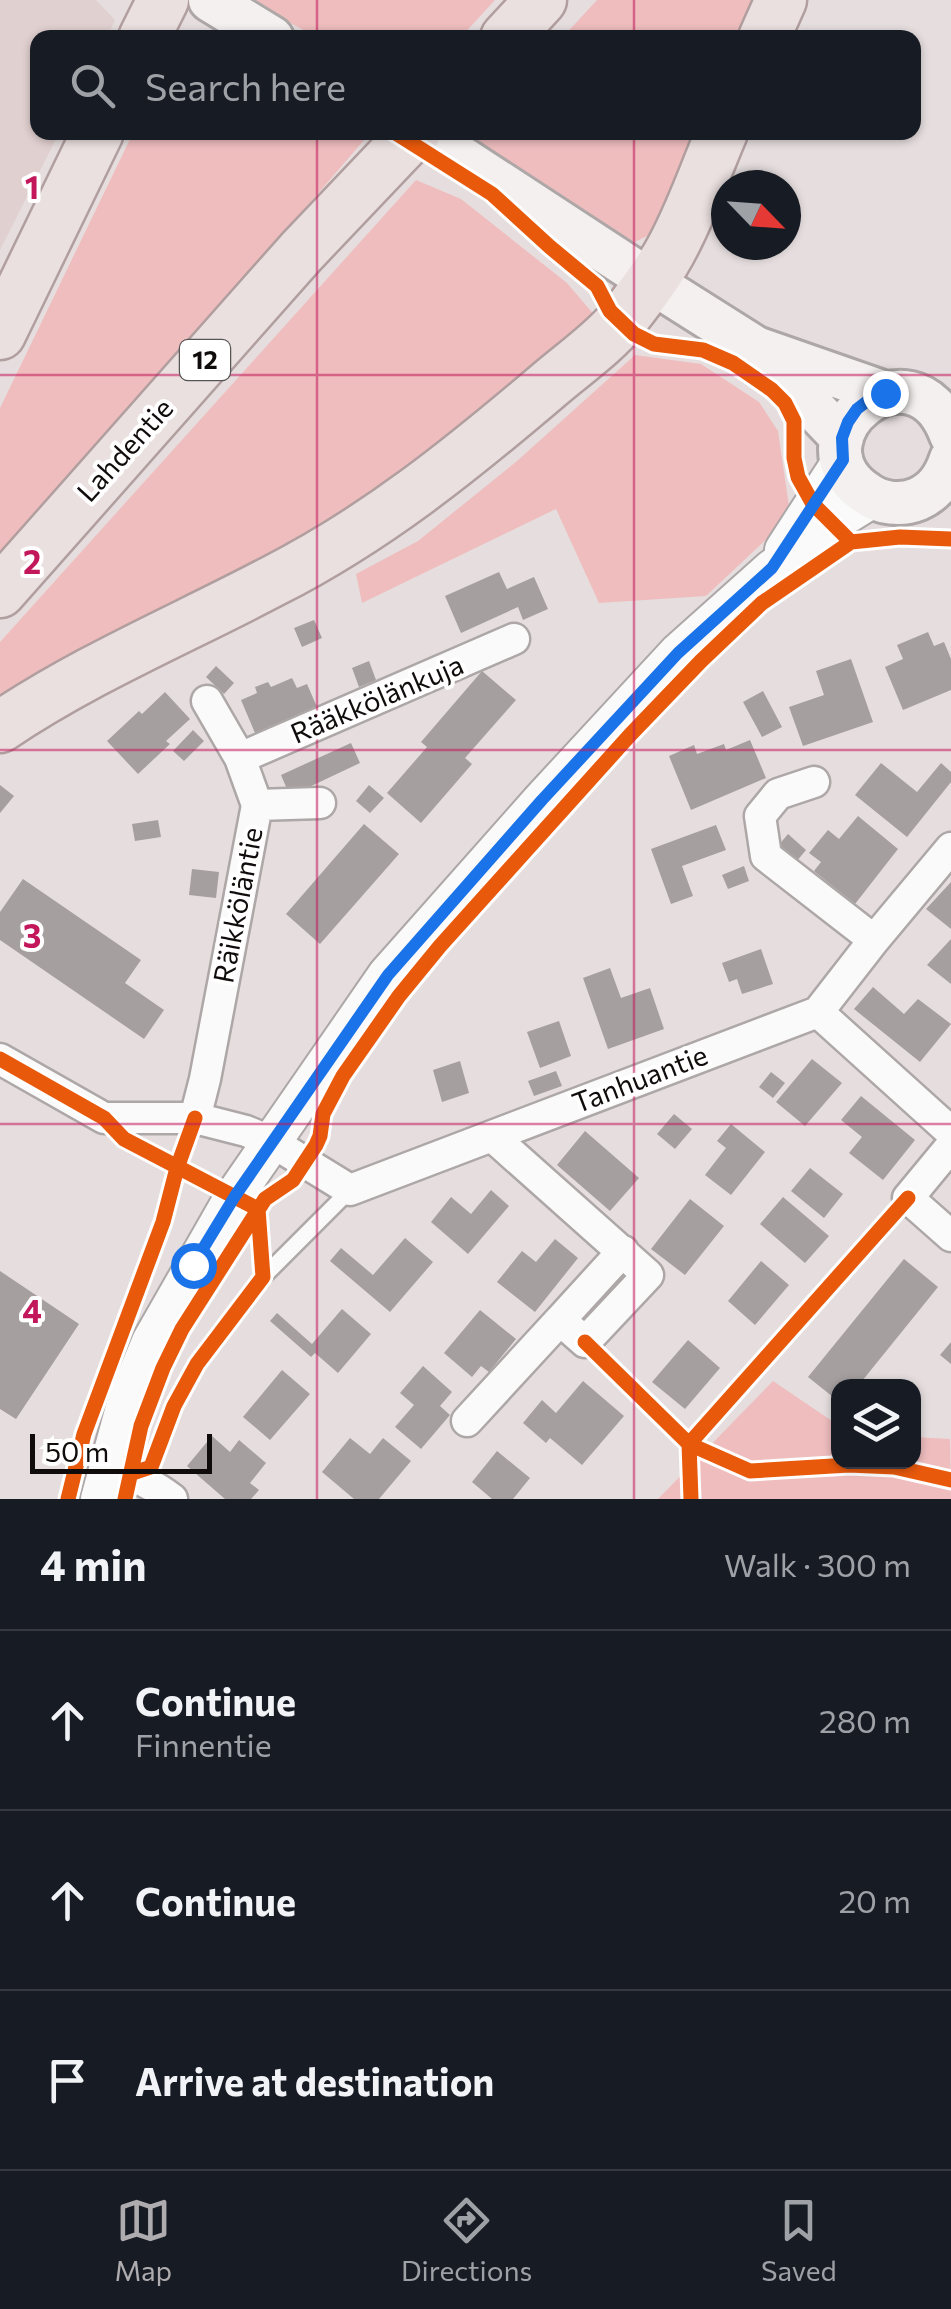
<!DOCTYPE html>
<meta charset="utf-8">
<style>
body{margin:0;font-family:Commissioner,sans-serif;background:#242831;color:#f1f3f6}
.controls{position:absolute;right:30px;bottom:30px;display:grid;overflow:hidden;border-radius:20px;box-shadow:0 2px 8px #0004}
.controls button{width:90px;height:90px;display:grid;place-items:center;padding:0;border:0;border-bottom:2px solid #363941;background:#171b24;color:#f1f3f6;font:50px sans-serif}
.compass{position:absolute;left:711px;top:170px;width:90px;height:90px;border-radius:50%;background:#171b24;box-shadow:0 2px 8px #0004;rotate:115deg}
.scale{position:absolute;left:30px;bottom:25px;width:182px;box-sizing:border-box;padding-left:10px;border:5px solid #110c0c;border-top:0;font-size:28px;line-height:35px;white-space:nowrap;color:#110c0c;-webkit-text-stroke:8px #fff;paint-order:stroke}
.stop{position:absolute;width:30px;height:30px;margin:-22px;border:8px solid #1a73e8;border-radius:50%;background:#fff}
.stop.end{background:#1a73e8;border-color:#fff;box-shadow:0 2px 10px #0008}
.list{margin:0;padding:0;list-style:none}
h2{display:flex;justify-content:space-between;align-items:center;height:130px;margin:0;padding:0 40px;font-size:42px}
h2 small{font-size:32px;font-weight:400;color:#9ea1a6}
.list li{display:grid;grid-template-columns:65px 1fr auto;gap:30px;align-items:center;box-sizing:border-box;height:180px;padding:0 40px;border-top:2px solid #363941}
.list b{display:block;font-size:38px;white-space:nowrap}
.list p{margin:0;font-size:32px;white-space:nowrap;color:#9ea1a6}
.list em{font-size:32px;font-style:normal;color:#9ea1a6}
.icon{flex:none;width:55px;height:55px;fill:none;stroke:currentColor;stroke-width:2;stroke-linecap:round;stroke-linejoin:round}
.map{position:relative;flex:none;width:951px;height:1499px;overflow:hidden}
.search{position:absolute;background:#171b24;box-shadow:0 2px 8px #0004;left:30px;right:30px;top:30px;height:110px;display:flex;align-items:center;gap:25px;box-sizing:border-box;padding:0 35px;border-radius:20px;color:#9ea1a6;font-size:38px}
.sheet{height:670px;background:#171b24}
nav{display:flex;justify-content:space-around;align-items:center;box-sizing:border-box;height:140px;border-top:2px solid #363941;background:#171b24;font-size:28px;color:#9ea1a6}
nav a{display:grid;justify-items:center;gap:5px}
nav .on{color:#aeacae}
.map>svg:first-child{display:block}
</style>
<div class="map">
<svg width="951" height="1499" viewBox="0 0 951 1499">
<rect width="100%" height="100%" fill="#e6dede"/>
<!-- built -->
<path fill="#e1d0d0" d="M0 0H96L115 20 107 37 38 38V132L59 133 0 250Z"/>
<!-- green -->
<path fill="#efbdbe" d="M249 0H495L460 38 316 37Z
M597 0H755L737 37 562 38Z
M356 132 365 139 0 562V408L133 133Z
M474 132 695 133 655 232 635 242 613 232 470 136Z
M416 180 461 199 567 283 596 317 371 499 276 552 124 627 0 701V642Z
M635 355 701 364 759 402 778 431 789 506 772 534 706 596 599 603 556 509 362 603 356 574 418 541 517 461Z
M773 1381 838 1425V1462H914V1437L950 1439 951 1499H658Z"/>
<!-- building -->
<path fill="#a59f9f" d="M499 572 507 589 534 577 548 609 523 620 518 607 461 633 445 596Z
M314 620 322 638 302 647 294 628Z
M928 632 934 646 944 642 951 659V690L903 710 885 667 903 659 897 645Z
M851 659 873 722 803 746 789 707 824 695 816 671Z
M369 661 376 680 359 687 352 668Z
M216 666 234 683 224 694 206 677Z
M482 671 516 700 465 758 472 764 421 823 387 793 427 747 421 742Z
M292 678 297 688 307 684 317 707 255 733 241 700 257 693 255 687 268 682 271 687Z
M763 691 782 727 762 737 743 702Z
M165 692 190 719 166 741 170 744 138 774 107 741 139 711 142 714Z
M193 730 204 741 184 761 173 751Z
M750 740 766 778 691 810 669 756 694 745 697 754 724 744 726 750Z
M351 743 360 763 290 796 281 775Z
M881 763 917 792 941 763 951 772V782L907 837 855 795Z
M0 785 14 796 0 813Z
M369 785 384 798 370 813 356 801Z
M858 816 898 849 855 904 814 871 821 862 809 853 828 830 839 839Z
M158 820 161 837 135 841 132 824Z
M364 824 399 854 320 944 286 914Z
M716 825 726 850 682 866 693 896 671 904 651 849Z
M788 834 806 850 796 862 778 846Z
M744 866 749 881 728 889 722 875Z
M192 869 219 872 216 898 189 895Z
M23 879 141 960 125 983 164 1010 144 1039 0 940V912Z
M951 882V929L926 909Z
M951 939V984L927 965Z
M761 949 773 984 742 994 737 979 729 982 722 963Z
M610 968 621 998 650 988 664 1029 608 1049 583 978Z
M873 987 904 1014 918 999 951 1024 920 1062 854 1009Z
M559 1021 571 1056 540 1068 527 1032Z
M812 1059 842 1083 805 1126 776 1102Z
M460 1061 469 1093 442 1102 433 1070Z
M556 1071 562 1086 534 1096 528 1081Z
M771 1072 785 1083 773 1098 759 1087Z
M861 1096 915 1140 883 1180 849 1153 862 1137 841 1120Z
M674 1114 692 1129 675 1149 657 1134Z
M731 1124 765 1152 731 1195 705 1175 726 1148 717 1141Z
M585 1131 639 1178 610 1211 557 1165Z
M810 1168 843 1194 824 1218 791 1191Z
M491 1190 509 1206 468 1254 431 1222 451 1197 471 1214Z
M783 1197 829 1236 805 1263 760 1224Z
M690 1199 724 1226 685 1275 651 1249Z
M405 1238 433 1262 390 1312 330 1261 341 1248 373 1275Z
M555 1239 578 1258 535 1312 497 1282 522 1251 536 1262Z
M904 1259 938 1287 858 1386H838V1401L808 1377Z
M761 1261 789 1285 755 1325 728 1301Z
M0 1271 79 1324 16 1419 0 1409Z
M342 1309 371 1334 338 1373 315 1353 311 1357 270 1321 277 1313 312 1344Z
M480 1310 516 1339 489 1372 481 1366 472 1377 444 1353Z
M688 1340 720 1368 685 1409 652 1382Z
M951 1342V1364L940 1355Z
M423 1366 452 1392 440 1406 450 1415 421 1449 395 1427 414 1405 400 1393Z
M282 1370 310 1394 270 1440 243 1417Z
M583 1381 624 1416 582 1465 550 1438 546 1443 523 1423 542 1400 556 1413Z
M212 1436 230 1452 239 1440 266 1463 250 1483 259 1490 251 1499H225L187 1466Z
M350 1438 370 1454 383 1438 411 1461 379 1499H354L322 1472Z
M497 1451 530 1478 513 1499H492L472 1482Z"/>
<g fill="none" stroke-linecap="round" stroke-linejoin="round">
<defs>
<path id="service" d="M197 1364 263 1277 350 1190"/>
<path id="minor" d="M240 758 514 639
M814 782 778 794 760 816 766 856 874 940
M257 805 320 803
M818 1012 951 1132
M0 1059 104 1118H195L246 1131 272 1142 350 1190 818 1012 874 940 951 848
M195 1118 205 1079 257 805 240 758 207 701
M492 1136 648 1275 585 1342 560 1320 623 1251
M951 1146 908 1198 951 1236
M467 1421 560 1320
M107 1467C130 1474 152 1483 172 1499"/>
<path id="tertiary" d="M784 550 843 459
M100 1499 128 1397 151 1342 235 1195 387 975 542 800 678 653 772 569 833 523 873 498"/>
<path id="secondary" d="M210 0 272 38
M422 132 650 281 756 348 885 393
M763 355 842 438
M951 435C913 332 786 439 866 493 881 504 901 506 918 499 936 491 945 477 951 459"/>
<path id="trunk" d="M144 38 163 0
M506 38 541 0
M764 38 781 0
M0 334 98 132
M0 592 301 252 415 132
M0 727C86 669 182 629 273 581 377 528 462 459 550 384 572 365 606 341 623 319 641 296 661 270 674 244 693 208 706 169 722 132"/>
</defs>
<!-- service casing -->
<use href="#service" stroke="#ada7a7" stroke-width="20"/>
<!-- minor casing -->
<use href="#minor" stroke="#ada7a7" stroke-width="35"/>
<!-- tertiary casing -->
<use href="#tertiary" stroke="#ada7a7" stroke-width="42"/>
<!-- secondary casing -->
<use href="#secondary" stroke="#ada7a7" stroke-width="48"/>
<!-- trunk casing -->
<use href="#trunk" stroke="#b19e9f" stroke-width="55"/>
<!-- service -->
<use href="#service" stroke="#fbfafa" stroke-width="15"/>
<!-- minor -->
<use href="#minor" stroke="#fbfafa" stroke-width="30"/>
<!-- tertiary -->
<use href="#tertiary" stroke="#fbfafa" stroke-width="38"/>
<!-- secondary -->
<use href="#secondary" stroke="#f5f0f0" stroke-width="42"/>
<!-- trunk -->
<use href="#trunk" stroke="#ebe0e0" stroke-width="50"/>
<defs>
<path id="cycleway" d="M394 132 492 194 550 247 597 286 610 311 634 334 654 344 703 350 733 363 772 390 785 403 794 421V458L798 477 813 504 851 542
M0 1059 104 1118 124 1139 258 1209 263 1277 197 1364 174 1406 151 1467 130 1474
M585 1342 689 1444 908 1198
M68 1499 84 1434 163 1222 177 1168 195 1118
M125 1499 141 1426 163 1368 182 1329 265 1199 293 1180 316 1145 320 1136 323 1114 343 1076 399 996 440 946 630 735 701 661 762 603 851 542 900 537 951 539
M691 1499 689 1444 750 1471 849 1465 894 1467 951 1480"/>
</defs>
<!-- cycleway casing -->
<use href="#cycleway" stroke="#fff" stroke-width="21"/>
<!-- cycleway -->
<use href="#cycleway" stroke="#e8590c" stroke-width="15"/>
</g>
<g fill="none" stroke-linecap="round" stroke-linejoin="round">
<!-- route -->
<path stroke="#1a73e8" stroke-width="12" d="M193 1265 235 1196 388 975 542 800 678 653 772 568 843 460 842 438 848 422 857 409 870 399 885 393"/>
</g>
<!-- grid -->
<path fill="none" stroke="#c2185b" stroke-width="2.5" stroke-opacity="0.55" d="M317 0V38M634 0V38M317 132V1499M634 132V1499M0 375H951M0 750H951M0 1124H951"/>
<g text-anchor="middle" stroke-width="8" stroke-linejoin="round" paint-order="stroke">
<!-- shield labels -->
<rect fill="#fff" stroke="#585555" stroke-width="2.5" x="180" y="340" width="50" height="40" rx="8"/>
<g font-size="25" font-weight="bold" fill="#110c0c">
<text x="205" y="369">12</text>
</g>
<!-- street labels -->
<g font-size="28" fill="#110c0c" stroke="#fff">
<text transform="translate(125 450) rotate(-48)" y="10">Lahdentie</text>
<text transform="translate(377 699) rotate(-23)" y="10">Rääkkölänkuja</text>
<text transform="translate(238 905) rotate(-79)" y="10">Räikköläntie</text>
<text transform="translate(640 1079) rotate(-21)" y="10">Tanhuantie</text>
</g>
</g>
<g font-size="32" text-anchor="middle" font-weight="bold" fill="#c2185b" stroke="#fff" stroke-width="8" stroke-linejoin="round" paint-order="stroke">
<text x="32" y="199">1</text>
<text x="32" y="574">2</text>
<text x="32" y="948">3</text>
<text x="32" y="1323">4</text>
</g>
</svg>
<div class="controls">
<button><svg class="icon" aria-label="layers" viewBox="0 0 24 24"><path d="M12 4l9 5-9 5-9-5zM3 14l9 5 9-5"/></svg></button>
</div>
<svg class="compass" viewBox="-18 -18 36 36"><path d="M0-13l5 13h-10z" fill="#e53935"/><path d="M0 13l5-13h-10z" fill="#9ea1a6"/></svg>
<div class="scale">50 m</div>
<div class="stop" style="left:193px;top:1265px"></div>
<div class="stop end" style="left:885px;top:393px"></div>
<div class="search"><svg class="icon" aria-label="search" viewBox="0 0 24 24"><circle cx="10" cy="10" r="6"/><path d="M15 15l6 6"/></svg>Search here</div>
</div>
<section class="sheet">
<h2>4 min<small>Walk · 300 m</small></h2>
<ul class="list">
<li><svg class="icon" aria-label="ahead" viewBox="0 0 24 24"><path d="M12 20V5M6 11l6-6 6 6"/></svg><div><b>Continue</b><p>Finnentie</p></div><em>280 m</em></li>
<li><svg class="icon" aria-label="ahead" viewBox="0 0 24 24"><path d="M12 20V5M6 11l6-6 6 6"/></svg><div><b>Continue</b></div><em>20 m</em></li>
<li><svg class="icon" aria-label="arrive" viewBox="0 0 24 24"><path d="M6 21V4h12l-3 4 3 4H6"/></svg><div><b>Arrive at destination</b></div></li>
</ul>
</section>
<nav>
<a class="on"><svg class="icon" aria-label="map" viewBox="0 0 24 24"><path d="M3 6l6-2 6 2 6-2v14l-6 2-6-2-6 2zM9 4v14M15 6v14"/></svg>Map</a>
<a><svg class="icon" aria-label="directions" viewBox="0 0 24 24"><path d="M12 3l9 9-9 9-9-9zM9 14v-3h6M13 9l2 2-2 2"/></svg>Directions</a>
<a><svg class="icon" aria-label="saved" viewBox="0 0 24 24"><path d="M7 4h10v16l-5-4-5 4z"/></svg>Saved</a>
</nav>
